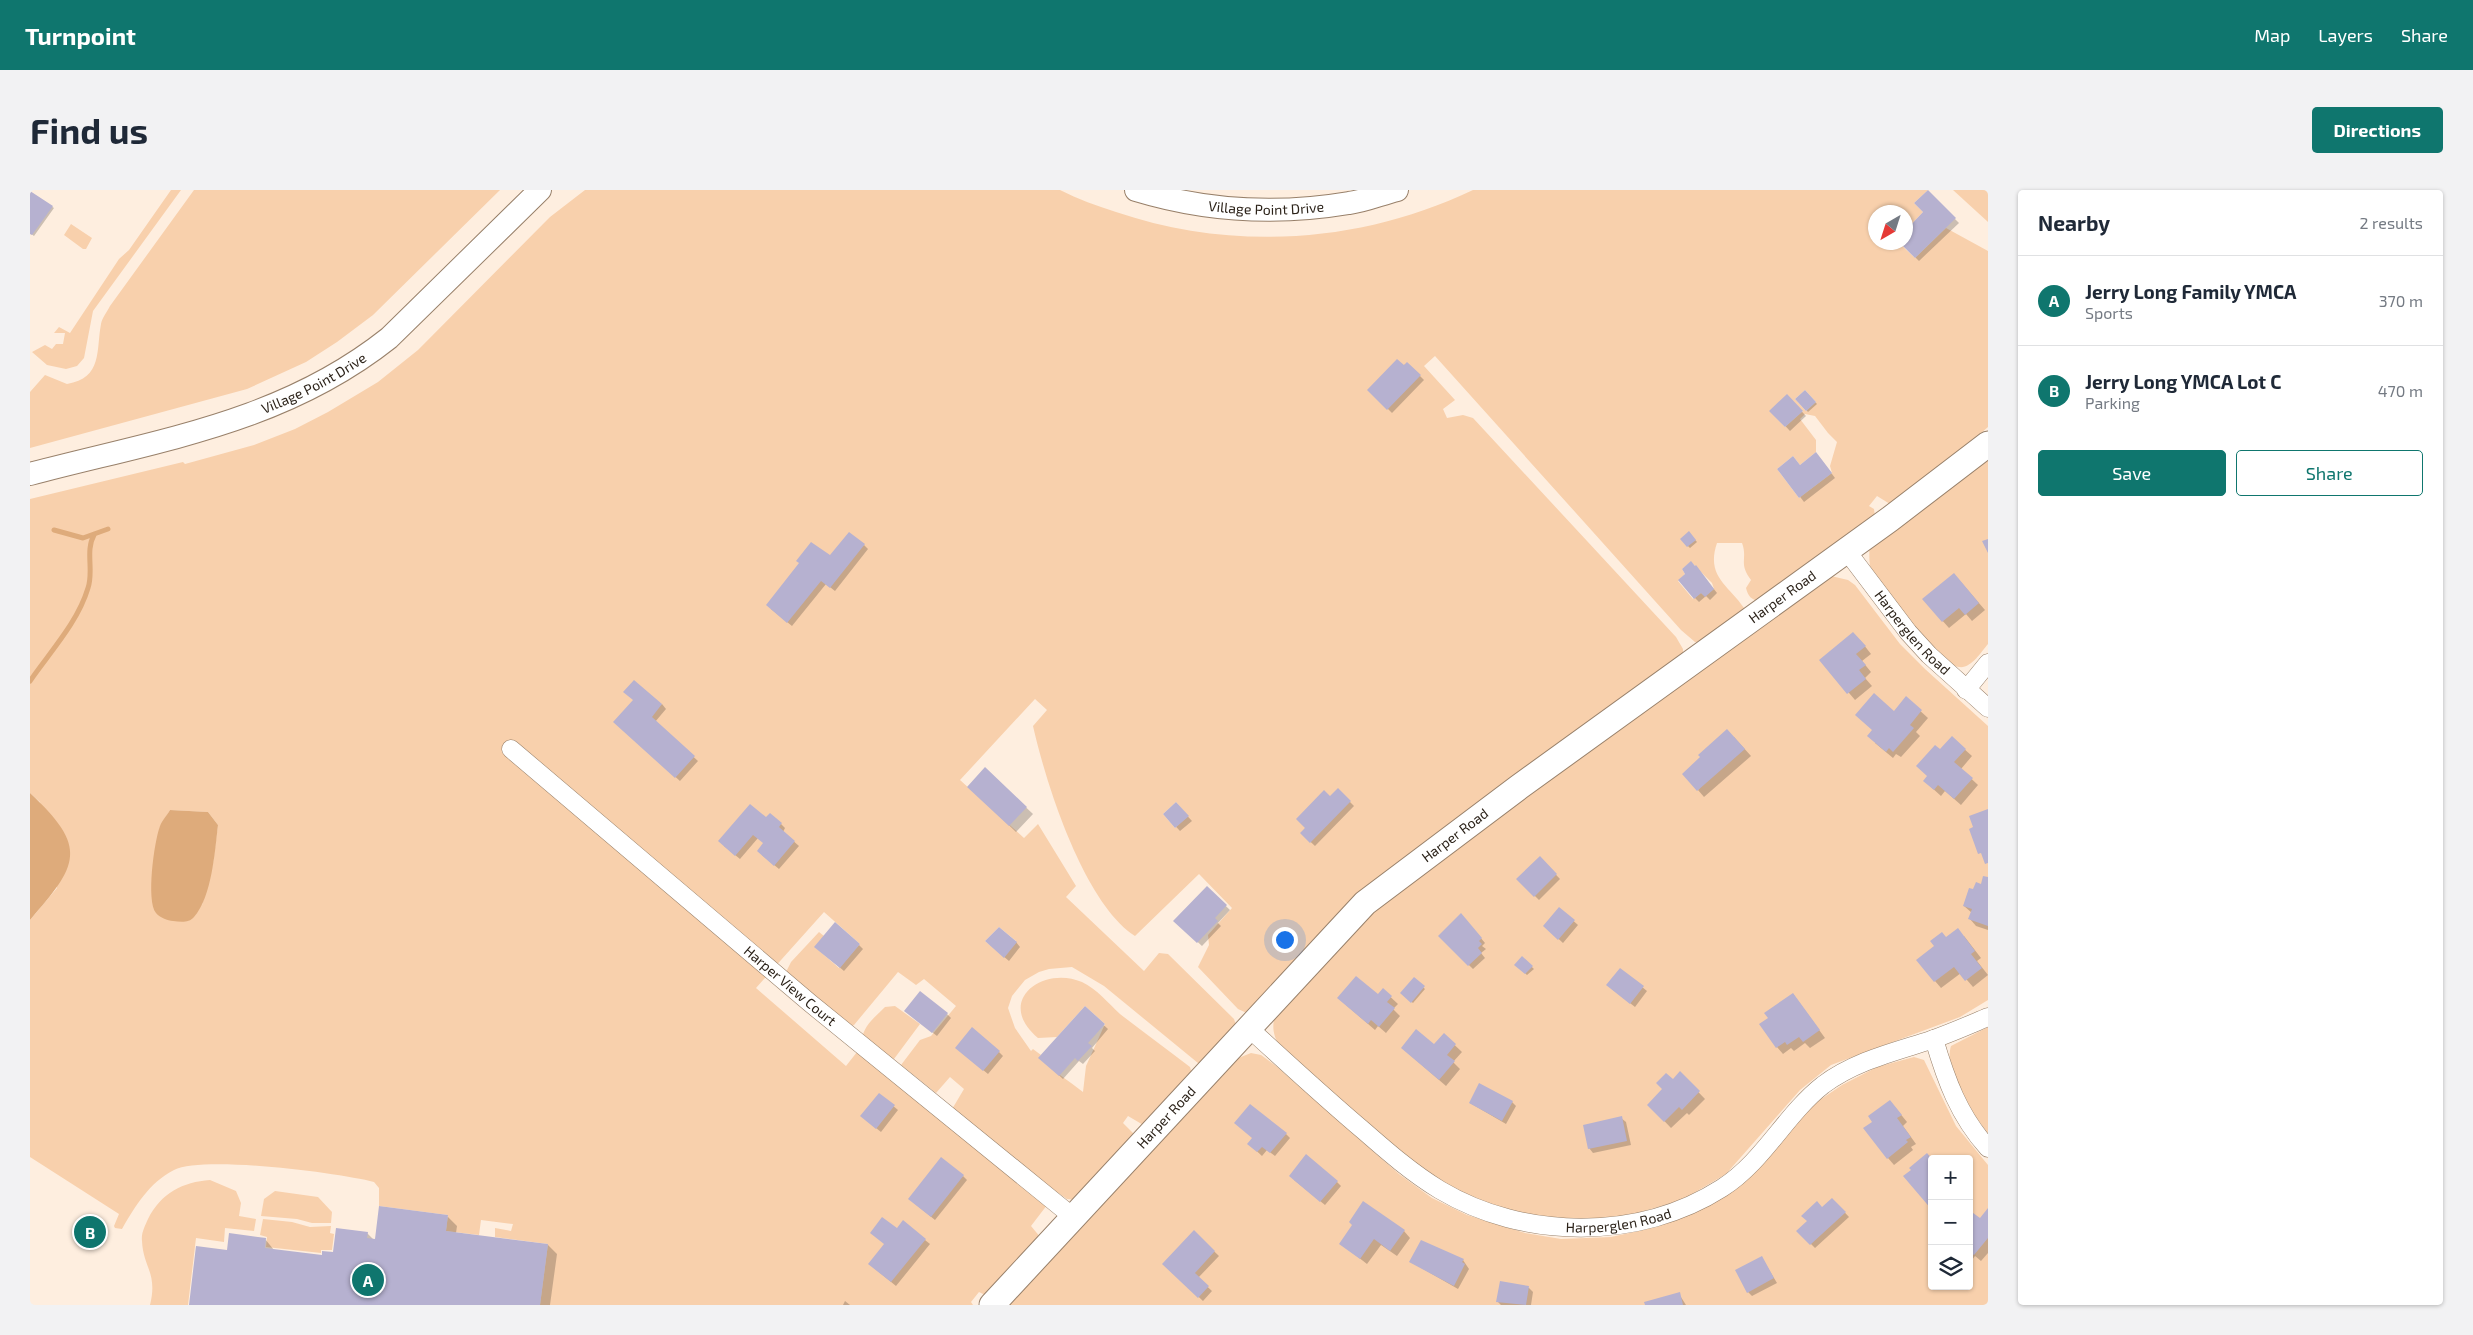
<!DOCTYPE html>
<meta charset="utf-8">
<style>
body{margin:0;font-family:"Exo 2",sans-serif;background:#f2f2f3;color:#1f2937}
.controls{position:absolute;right:15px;bottom:15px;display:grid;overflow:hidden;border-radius:5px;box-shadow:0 1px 4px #0004}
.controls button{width:45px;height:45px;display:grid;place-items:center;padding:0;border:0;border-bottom:1px solid #e0e1e3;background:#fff;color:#1f2937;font:25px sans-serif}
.compass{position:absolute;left:1838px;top:15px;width:45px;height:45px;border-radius:50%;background:#fff;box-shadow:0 1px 4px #0004;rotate:219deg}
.you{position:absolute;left:1254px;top:749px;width:18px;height:18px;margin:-12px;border:4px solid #fff;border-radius:50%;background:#1a73e8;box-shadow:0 0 0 8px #1a73e833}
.badge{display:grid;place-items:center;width:32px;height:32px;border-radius:50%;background:#0f766e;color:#fff;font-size:16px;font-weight:700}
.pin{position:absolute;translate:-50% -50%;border:2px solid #fff;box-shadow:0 1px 5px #0006}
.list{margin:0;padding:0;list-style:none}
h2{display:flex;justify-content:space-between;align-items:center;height:65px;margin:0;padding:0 20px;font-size:21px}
h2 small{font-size:16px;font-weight:400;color:#747a83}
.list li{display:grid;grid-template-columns:32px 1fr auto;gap:15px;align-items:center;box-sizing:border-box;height:90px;padding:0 20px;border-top:1px solid #e0e1e3}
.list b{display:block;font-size:19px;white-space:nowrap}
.list p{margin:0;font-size:16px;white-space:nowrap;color:#747a83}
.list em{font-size:16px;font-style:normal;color:#747a83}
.actions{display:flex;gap:10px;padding:15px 20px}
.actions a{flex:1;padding:11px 0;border:1px solid #0f766e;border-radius:5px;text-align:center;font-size:18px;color:#0f766e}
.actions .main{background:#0f766e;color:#fff}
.icon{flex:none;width:28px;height:28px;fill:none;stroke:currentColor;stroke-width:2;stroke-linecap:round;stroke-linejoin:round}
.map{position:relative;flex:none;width:1958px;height:1115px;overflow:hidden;border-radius:5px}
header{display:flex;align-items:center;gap:30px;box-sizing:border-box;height:70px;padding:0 25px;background:#0f766e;color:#fff}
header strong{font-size:24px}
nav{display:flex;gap:28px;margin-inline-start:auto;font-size:18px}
.intro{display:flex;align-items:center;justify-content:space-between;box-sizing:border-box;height:120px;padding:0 30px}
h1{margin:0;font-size:35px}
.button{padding:12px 22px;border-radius:5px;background:#0f766e;color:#fff;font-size:18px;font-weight:700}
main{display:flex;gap:30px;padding:0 30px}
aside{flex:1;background:#fff;border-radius:5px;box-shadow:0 1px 4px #0004}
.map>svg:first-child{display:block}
</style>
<header>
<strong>Turnpoint</strong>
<nav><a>Map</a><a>Layers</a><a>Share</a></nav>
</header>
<div class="intro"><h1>Find us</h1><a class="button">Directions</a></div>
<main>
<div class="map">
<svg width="1958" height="1115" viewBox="0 0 1958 1115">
<rect width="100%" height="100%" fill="#feeedf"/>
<!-- green -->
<path fill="#f8d0ac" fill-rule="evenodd" d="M141 0H151L63 121 54 168 47 176 36 179 17 175 2 162 15 155 22 159 26 154H33L35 143H24L29 137 40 143 89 69 99 60Z
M164 0H470L343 125 307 152 276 172 217 199 0 258V202L15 185 37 194C73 188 66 160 71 134 72 128 77 122 80 116Z
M555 0H1030C1048 9 1067 16 1086 22 1204 62 1332 53 1443 0H1898L1884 13 1893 22 1876 40V22H1846V52L1869 53 1885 68 1916 38 1958 61V237L1935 257 1860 314 1847 306 1839 316 1844 319 1845 327 1730 411C1721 410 1718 406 1716 398L1721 390C1708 373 1718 369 1712 353H1687C1675 388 1701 396 1716 421L1672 453 1665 452 1651 440 1405 166 1394 176 1425 210 1413 219 1417 228 1433 225 1443 228 1646 447 1653 459V467L1219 824 1208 819 1168 777 1179 755 1178 745 1202 718 1169 684 1105 746C1054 713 1016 594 1003 536L1017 520 1005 509 930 590 994 648 1008 634 1046 696 1036 707 1114 781 1129 763 1138 764 1204 829 1207 838 1173 874 1168 873 1074 796 1042 777 1019 779 1009 782 995 790 982 806 978 818 985 838 1001 861 1003 859 1011 865 1009 868C1023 881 1038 890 1053 902L1056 876 1075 834 1055 816 1027 847 1008 848C964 811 1013 775 1052 792 1067 799 1078 813 1090 824 1113 842 1137 859 1160 877L1162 884 1115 936 1098 926 1093 933 1106 946 1047 1010 1037 1009 1027 1002 1001 1036 1011 1048 957 1106 949 1102 941 1112 943 1115H510L518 1054 465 1047V1038L481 1041 483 1034 451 1030 449 1045 416 1041 418 1025 349 1016V998L344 992C309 983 174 965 144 980 119 993 106 1015 92 1039L85 1038 84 1036 89 1024 0 967V730L27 698 10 612 0 603V309L153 272 155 274 224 255 265 239 298 222 348 192 388 160 520 27ZM1775 200 1786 212 1776 221 1765 209ZM1740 221H1773L1755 237ZM1775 224 1785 226 1798 243 1807 252 1800 276 1802 283 1769 308 1747 279 1763 266 1770 275 1786 262V250L1770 229ZM1661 372 1682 393 1684 399 1675 406 1671 403 1663 409 1648 391 1655 384 1652 379ZM1146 612 1158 626 1145 638 1133 624ZM140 620 178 622 188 635 183 673 172 715 124 675 130 637ZM794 722 830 754 809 778 785 757 794 746 789 742 761 772 756 782 819 837 824 835 868 782 886 795 894 789 926 816 901 846 890 850 871 875 906 903 920 887 934 899 915 931 827 862 816 876 726 798ZM969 737 986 751 974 767 955 751Z
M1923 0H1956L1958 2V32Z
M41 34 62 48 56 59H53L34 45Z
M1958 268V454C1951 462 1941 479 1929 477 1908 475 1852 401 1842 381 1838 374 1840 363 1839 354Z
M1801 386 1818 390 1825 395 1870 454 1895 479 1958 536V810L1930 827 1801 875 1770 900 1696 984 1652 1010 1590 1028 1526 1030 1469 1018 1399 988 1250 857C1242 843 1241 834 1248 818L1361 703Z
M865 816 890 834 861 873 832 849C834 835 846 826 855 817Z
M1958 837V943C1942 923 1913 882 1921 856Z
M1221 863 1231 865 1246 876 1369 984 1402 1008 1437 1025 1495 1043 1531 1049 1581 1047 1627 1037 1684 1013 1709 997 1784 914 1812 895 1847 877 1884 867 1894 870 1926 936 1958 975V1115H978L1201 871ZM1902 969H1939V1096H1902Z
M180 990 206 1001 211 1013 209 1026 226 1029 224 1041 195 1038 194 1052 166 1048 158 1115H120C128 1083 113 1077 112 1051 111 1043 115 1036 118 1029 131 1003 153 992 180 990Z
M245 1001 288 1007 302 1022 301 1033H282L267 1029 231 1026 234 1009Z
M233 1029 262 1032 280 1037 301 1036 300 1043 304 1044 302 1060H291V1063L236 1057 237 1047 230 1045Z"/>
<!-- water -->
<path fill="#deab7b" d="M0 603C59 658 48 675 0 730Z
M140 620 178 622 188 635C185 660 182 707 164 727 159 733 151 732 143 731 138 731 129 727 126 723 116 711 124 652 130 636 132 631 137 625 140 620Z"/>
<!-- shadow -->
<path fill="#0003" d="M1898 2 1929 33 1889 71 1870 52H1876V42L1895 22Z
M0 3 24 18 4 46 0 43Z
M1377 173 1394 190 1362 223 1339 200Z
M1775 201 1787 214 1778 222 1767 209Z
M1757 206 1776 226 1760 241 1741 221Z
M1790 268 1805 288 1774 312 1749 279 1771 276Z
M1659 343 1667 352 1660 358 1651 349Z
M834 355 838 359 805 401 796 394 762 436 741 419 800 367Z
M1666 376 1687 403 1680 410 1676 406 1669 412 1665 408Z
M1930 391 1955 420 1942 431 1936 424 1919 438 1894 410Z
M1830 450 1841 464 1832 471 1841 482 1835 488 1842 496 1825 510 1791 470Z
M1876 508 1898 528 1886 542 1890 546 1871 567 1866 564 1863 568 1845 553 1864 522Z
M632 514 636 519 625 532 668 571 650 591 589 536Z
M1704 547 1721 566 1674 607 1668 600Z
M1922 548 1942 566 1931 579 1948 595 1931 615 1915 601 1911 606 1901 597 1898 586 1910 561Z
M955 579 1003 624 986 642 939 597Z
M1308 600 1324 616 1285 656 1271 643Z
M1150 618 1162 631 1150 641 1134 624Z
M737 629 751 634 755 638 753 642 769 656 749 679 732 665 735 653 728 648 710 669 694 656Z
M1510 668 1530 689 1509 710 1488 689Z
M1958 689V740L1946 736 1940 729 1942 723 1934 716 1944 701Z
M1177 698 1200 720 1188 733 1191 736 1172 756 1145 731Z
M1530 719 1548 735 1533 753 1519 740Z
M1435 729 1455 753 1452 756 1456 759 1451 763 1455 768 1443 779 1409 746Z
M1934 746 1951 768 1947 771 1958 785 1943 797 1931 783 1911 798 1905 791 1906 756 1917 748Z
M986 752 990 757 979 771 960 755Z
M829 755 833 759 814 781 790 761Z
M1492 768 1504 779 1497 785 1486 775Z
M1590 779 1617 801 1605 817 1582 799Z
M1384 789 1395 799 1383 813 1372 803Z
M1353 800 1368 814 1363 819 1370 826 1356 843 1348 836 1345 840 1316 815 1348 806Z
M1763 804 1795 848 1780 858 1775 853 1764 861 1761 858 1753 864 1747 857 1739 829Z
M1055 818 1078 839 1062 858 1065 861 1053 874 1049 871 1033 889 1010 868Z
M875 821 917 824 921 828 907 846Z
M1414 845 1432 862 1423 872 1430 879 1416 896 1379 864 1404 856Z
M931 862H969L973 866 958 884Z
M1650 883 1675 909 1659 925 1657 923 1641 938 1619 915Z
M849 904 868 920 851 942 836 930Z
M1860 911 1877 932 1873 936 1886 954 1881 957 1883 960 1864 975 1858 968 1844 932Z
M1482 912 1486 916 1476 934 1440 913Z
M1591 928 1596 932 1601 955 1563 963 1559 958Z
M1256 944 1260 948 1245 966 1237 960 1232 966 1219 954Z
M933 986 937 990 905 1030 884 1013Z
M1264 990 1307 992 1311 996 1295 1015Z
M1802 1009 1819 1027 1785 1058 1768 1041Z
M1958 1020V1063L1951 1071 1945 1066 1942 1070 1939 1068V1021L1950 1030Z
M418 1027 427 1036 426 1043 518 1055 527 1064 520 1115H160L198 1062 235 1049 244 1060 293 1066 304 1064 337 1043 344 1050Z
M867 1040 895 1050 900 1054 866 1096 844 1078Z
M1374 1041 1380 1048 1367 1066 1351 1055 1337 1074 1310 1053Z
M1164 1042 1189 1066 1168 1088 1182 1101 1173 1111 1134 1074Z
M1732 1068 1747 1093 1722 1106 1718 1102Z
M1433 1070 1439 1079 1428 1099 1381 1072Z
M1471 1093 1499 1098 1503 1102 1501 1115H1471L1468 1112Z
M1649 1104 1656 1115H1616Z
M815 1111 820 1115H813Z"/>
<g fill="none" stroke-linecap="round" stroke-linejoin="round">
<!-- stream -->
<path stroke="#deab7b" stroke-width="5" d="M24 340 53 348 78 339
M0 491C20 462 48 432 58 398 64 381 55 361 64 345"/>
</g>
<!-- building -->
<path fill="#b6b1d0" d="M1898 0 1926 28 1885 68 1869 52H1876V40L1893 22 1884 13Z
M0 1 23 16 2 45 0 44Z
M1367 169 1374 175 1377 172 1391 185 1357 220 1337 200Z
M1775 200 1786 212 1776 221 1765 209Z
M1757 204 1773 221 1755 237 1739 221Z
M1786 262 1802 283 1769 308 1747 279 1763 266 1770 275Z
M1659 341 1666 350 1657 357 1650 349Z
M819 342 835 354 800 398 791 391 757 433 736 415 769 373 766 371 781 352 800 365Z
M1958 349V363L1952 351Z
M1661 371 1665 376 1666 375 1684 399 1675 407 1671 403 1664 409 1648 390 1655 384 1652 379Z
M1924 383 1949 413 1935 425 1929 418 1912 432 1892 409Z
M1823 442 1836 456 1826 464 1836 475 1829 480 1836 489 1817 504 1789 470Z
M604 490 632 514 622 527 665 566 645 588 583 532 603 510 593 502Z
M1844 503 1864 521 1876 506 1892 520 1880 535 1884 538 1863 562 1859 558 1856 562 1837 546 1842 540 1825 525Z
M1697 539 1715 559 1667 601 1652 584 1670 567 1668 565Z
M1922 546 1936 559 1924 572 1943 588 1924 609 1908 595 1904 600 1893 591 1897 586 1886 576 1905 555 1910 559Z
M955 577 997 617 979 636 937 597Z
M1308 598 1321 611 1280 653 1270 643 1275 638 1266 629 1294 600 1300 606Z
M1146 612 1159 626 1145 638 1133 624Z
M720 614 736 627 740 623 752 633 749 637 765 651 744 676 727 661 733 653 723 645 705 666 688 651Z
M1958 619V673L1955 674 1951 663 1948 664 1939 639 1943 637 1939 626Z
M1510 666 1527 684 1504 707 1486 689Z
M1953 686 1958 687V736L1938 729 1942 719 1933 716 1939 698 1943 699 1946 692 1951 694Z
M1177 696 1197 715 1185 728 1188 731 1167 753 1143 731Z
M1529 717 1545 730 1528 750 1513 736Z
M1431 723 1452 748 1449 751 1452 754 1448 758 1452 763 1438 776 1408 746Z
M805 732 830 754 810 778 784 757Z
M969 737 987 752 974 768 955 751Z
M1928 738 1945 761 1941 764 1952 778 1935 791 1924 777 1904 792 1886 770 1904 756 1900 751 1912 742 1916 747Z
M1492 766 1503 776 1495 784 1484 775Z
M1590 778 1614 796 1600 814 1576 795Z
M1326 786 1348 804 1353 798 1362 806 1357 812 1365 818 1349 837 1341 830 1338 834 1307 808Z
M1384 787 1395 796 1381 813 1370 803Z
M890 801 918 823 902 843 874 821Z
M1763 803 1790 840 1773 852 1769 847 1757 855 1755 852 1746 858 1729 834 1738 828 1734 823Z
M1055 816 1075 834 1058 853 1062 856 1048 871 1045 868 1029 886 1008 868Z
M942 837 970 861 953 881 925 858Z
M1386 839 1404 854 1414 843 1426 854 1417 865 1425 871 1409 890 1371 858Z
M1650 881 1670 901 1652 920 1649 917 1634 932 1617 915 1632 899 1626 893 1636 883 1643 889Z
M1449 893 1483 911 1472 931 1439 913Z
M849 903 865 915 846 939 830 926Z
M1860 910 1872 925 1867 928 1881 947 1876 950 1878 952 1857 969 1833 938 1842 932 1838 926Z
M1220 914 1257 943 1240 963 1232 957 1227 962 1217 954 1222 948 1204 933Z
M1592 926 1597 951 1558 959 1553 935Z
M1897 963 1902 969V1020L1873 986 1881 980 1879 978Z
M1276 964 1308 991 1290 1012 1259 986Z
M911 967 934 985 901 1027 878 1009Z
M1802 1008 1816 1022 1780 1055 1766 1041 1777 1031 1771 1026 1787 1011 1792 1017Z
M1333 1011 1375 1040 1360 1061 1344 1049 1330 1069 1309 1054 1322 1035 1319 1032Z
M349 1016 418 1025 416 1041 518 1054 510 1115H159L166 1056 197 1060 199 1043 236 1048 235 1058 292 1065V1061L303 1062 306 1038 338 1042 337 1048 345 1049Z
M1958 1018V1048L1944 1065 1939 1062V1020L1950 1028Z
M852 1027 867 1038 873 1030 896 1049 861 1092 838 1074 854 1054 840 1043Z
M1164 1040 1185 1061 1165 1083 1179 1096 1168 1108 1132 1074Z
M1391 1050 1434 1069 1432 1072 1435 1074 1424 1096 1379 1072Z
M1732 1066 1744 1088 1717 1103 1705 1080Z
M1470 1091 1499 1096 1496 1115 1466 1112Z
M1650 1102 1653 1115H1615L1614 1112Z"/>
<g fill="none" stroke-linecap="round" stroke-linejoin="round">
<defs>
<g id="minor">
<path id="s1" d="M1816 360 1878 442 1899 465 1958 518"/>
<path d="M1936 500 1958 473"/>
<path id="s2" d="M481 559 780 813 1043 1027"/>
<path id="s3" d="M1220 839C1257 873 1295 908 1334 941 1358 962 1382 983 1410 1000 1494 1050 1609 1051 1692 998 1734 971 1755 925 1793 895 1825 871 1864 862 1901 850 1921 843 1939 835 1958 827"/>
<path d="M1904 849C1916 890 1929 926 1958 958"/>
</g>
<g id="tertiary">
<path id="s4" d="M1106 0C1175 21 1248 25 1319 13 1335 11 1351 4 1367 0"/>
<path id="s5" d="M0 284C128 250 252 233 359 148L510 0"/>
</g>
<g id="secondary">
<path id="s6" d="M962 1115 1335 713 1489 597 1860 329 1958 254"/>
</g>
</defs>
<!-- minor casing -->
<use href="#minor" stroke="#98806a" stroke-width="19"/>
<!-- tertiary casing -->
<use href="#tertiary" stroke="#98806a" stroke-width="24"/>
<!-- secondary casing -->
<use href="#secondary" stroke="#98806a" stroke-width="27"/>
<!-- minor -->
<use href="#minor" stroke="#fff" stroke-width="18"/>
<!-- tertiary -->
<use href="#tertiary" stroke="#fff" stroke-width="22"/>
<!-- secondary -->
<use href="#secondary" stroke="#fff" stroke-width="25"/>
</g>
<g text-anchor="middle" stroke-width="4" stroke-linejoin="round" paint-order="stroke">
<!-- street labels -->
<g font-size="14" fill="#2c231a" stroke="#fff">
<text dy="5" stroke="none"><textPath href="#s4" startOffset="132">Village Point Drive</textPath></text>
<text dy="5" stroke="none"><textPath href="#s5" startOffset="299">Village Point Drive</textPath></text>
<text dy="5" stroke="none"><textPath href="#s6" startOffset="1066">Harper Road</textPath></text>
<text dy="5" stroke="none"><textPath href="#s1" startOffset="106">Harperglen Road</textPath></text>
<text dy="5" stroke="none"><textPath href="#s6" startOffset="661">Harper Road</textPath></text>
<text dy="5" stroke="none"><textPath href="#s2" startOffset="366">Harper View Court</textPath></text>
<text dy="5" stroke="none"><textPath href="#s6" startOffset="256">Harper Road</textPath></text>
<text dy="5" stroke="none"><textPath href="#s3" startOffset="435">Harperglen Road</textPath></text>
</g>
</g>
</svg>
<div class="controls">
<button>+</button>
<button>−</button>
<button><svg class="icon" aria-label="layers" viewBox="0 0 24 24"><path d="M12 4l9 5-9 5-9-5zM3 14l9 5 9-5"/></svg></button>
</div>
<svg class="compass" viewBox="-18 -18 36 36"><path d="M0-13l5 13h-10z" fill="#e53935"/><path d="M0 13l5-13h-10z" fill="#747a83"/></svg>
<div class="you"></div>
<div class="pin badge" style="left:338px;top:1090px">A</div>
<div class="pin badge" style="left:60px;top:1042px">B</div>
</div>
<aside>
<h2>Nearby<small>2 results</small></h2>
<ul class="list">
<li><span class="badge">A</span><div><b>Jerry Long Family YMCA</b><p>Sports</p></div><em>370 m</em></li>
<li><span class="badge">B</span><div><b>Jerry Long YMCA Lot C</b><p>Parking</p></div><em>470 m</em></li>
</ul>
<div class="actions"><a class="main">Save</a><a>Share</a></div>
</aside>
</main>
